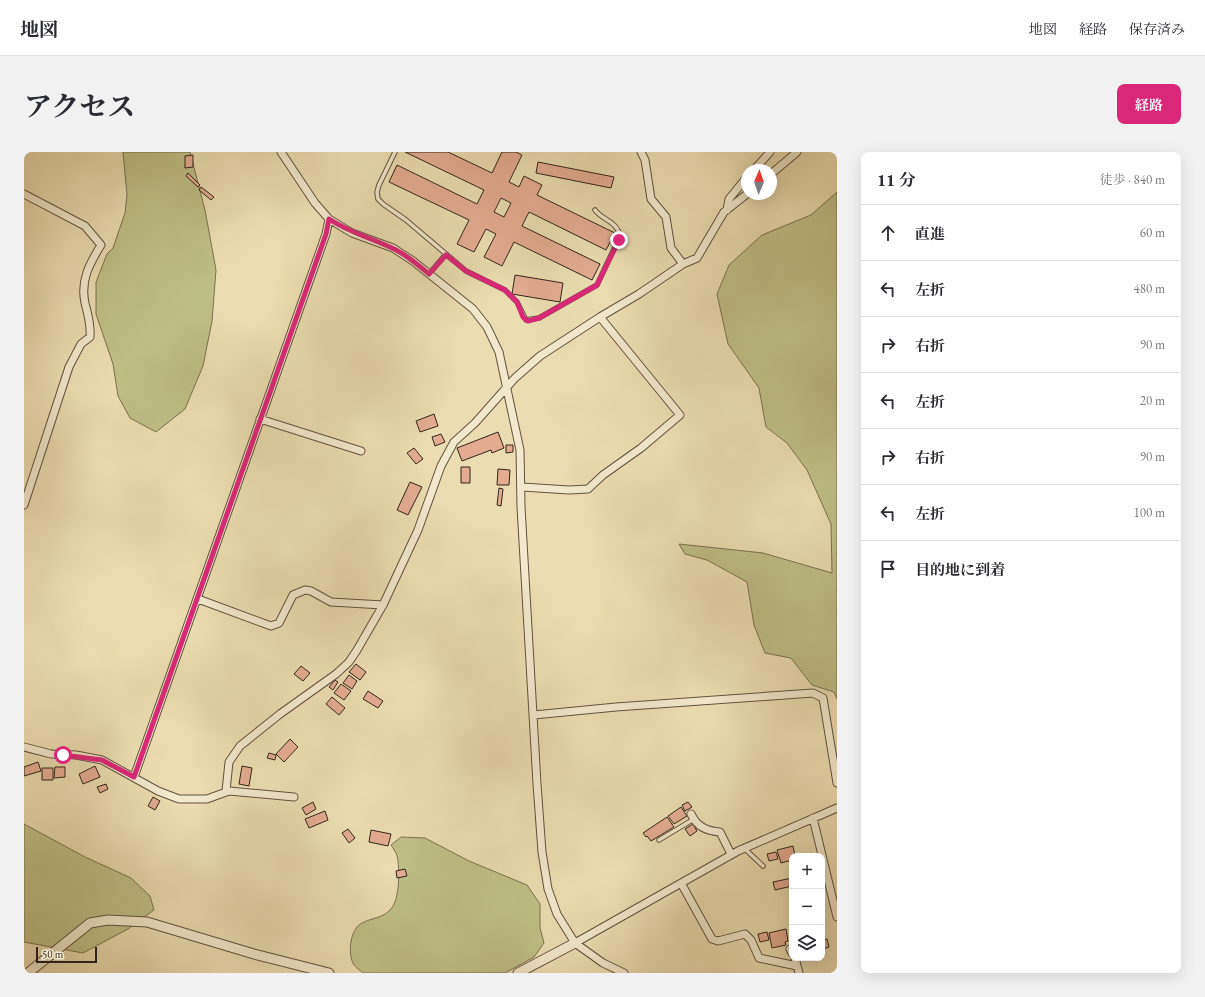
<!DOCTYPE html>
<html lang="ja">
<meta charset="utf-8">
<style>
body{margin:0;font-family:"EB Garamond","Noto Serif JP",serif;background:#f2f2f3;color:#2b2b33}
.controls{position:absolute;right:12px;bottom:12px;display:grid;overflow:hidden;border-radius:8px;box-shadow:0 4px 16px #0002}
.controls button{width:36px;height:36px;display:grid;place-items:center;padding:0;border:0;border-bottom:1px solid #e1e1e2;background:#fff;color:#2b2b33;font:20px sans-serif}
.compass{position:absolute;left:717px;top:12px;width:36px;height:36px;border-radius:50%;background:#fff;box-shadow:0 4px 16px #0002;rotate:2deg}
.scale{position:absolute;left:12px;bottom:10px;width:61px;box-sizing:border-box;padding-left:4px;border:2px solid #332419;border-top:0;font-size:11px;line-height:14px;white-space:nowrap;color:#332419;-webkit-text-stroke:3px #f2e9cc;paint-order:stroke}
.stop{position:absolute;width:12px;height:12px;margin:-9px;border:3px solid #db2777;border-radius:50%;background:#fff}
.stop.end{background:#db2777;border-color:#fff;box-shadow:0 1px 4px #0008}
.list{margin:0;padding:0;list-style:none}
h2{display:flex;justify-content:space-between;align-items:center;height:52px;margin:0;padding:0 16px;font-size:17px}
h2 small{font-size:13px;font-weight:400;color:#7c7c81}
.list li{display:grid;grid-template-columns:26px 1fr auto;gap:12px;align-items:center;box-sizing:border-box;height:56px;padding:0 16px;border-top:1px solid #e1e1e2}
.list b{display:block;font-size:15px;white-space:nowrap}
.list em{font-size:13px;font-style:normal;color:#7c7c81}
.icon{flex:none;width:22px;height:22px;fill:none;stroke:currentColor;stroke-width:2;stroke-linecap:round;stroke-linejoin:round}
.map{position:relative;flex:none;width:813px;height:821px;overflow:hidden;border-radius:8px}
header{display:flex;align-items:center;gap:24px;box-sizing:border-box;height:56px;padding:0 20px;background:#fff;border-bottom:1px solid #e1e1e2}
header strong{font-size:19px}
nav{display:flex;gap:22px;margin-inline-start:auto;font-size:14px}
.intro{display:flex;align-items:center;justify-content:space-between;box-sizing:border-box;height:96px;padding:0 24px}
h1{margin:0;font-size:28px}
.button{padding:10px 18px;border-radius:8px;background:#db2777;color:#fff;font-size:14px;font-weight:700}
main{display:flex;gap:24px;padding:0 24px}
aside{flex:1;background:#fff;border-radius:8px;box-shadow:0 4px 16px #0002}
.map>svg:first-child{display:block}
</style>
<header>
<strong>地図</strong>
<nav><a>地図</a><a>経路</a><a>保存済み</a></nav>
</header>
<div class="intro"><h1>アクセス</h1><a class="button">経路</a></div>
<main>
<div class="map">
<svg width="813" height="821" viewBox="0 0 813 821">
<rect width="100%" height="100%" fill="#ebddb1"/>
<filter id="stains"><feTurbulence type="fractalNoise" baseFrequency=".005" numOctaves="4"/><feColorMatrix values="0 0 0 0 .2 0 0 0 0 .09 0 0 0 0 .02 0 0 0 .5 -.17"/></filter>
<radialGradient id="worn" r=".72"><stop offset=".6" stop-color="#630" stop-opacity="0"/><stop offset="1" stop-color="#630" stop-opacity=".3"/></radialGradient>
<!-- green -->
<path fill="#bebf87" stroke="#787250" d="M99 0H166L181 58 192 118 188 169 179 214 161 257 132 280 106 266 94 244 89 212 72 162V130L83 102 89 96 101 61 103 43Z
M813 40V547L810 540 788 533 767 506 741 501 730 473 723 430 683 408 661 402 655 392 739 401 808 421 807 372 783 318 763 291 742 275 735 236 704 192 693 142 705 113 738 83 787 63Z
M0 672 61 705 107 726 126 744 130 758 104 777 59 801 0 790Z
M377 685 401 686 445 709 503 733 516 752V776L520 791 510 805 481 821H339C337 819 332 816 330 813 323 802 326 777 338 771 347 766 359 766 366 758 376 749 376 716 373 704 372 700 369 696 367 693Z"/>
<!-- building -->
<path fill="#e3ac91" stroke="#332419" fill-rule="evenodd" d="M381 0H424L468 21 478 0H492L498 3 485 30 495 35 500 24 518 33 513 43 591 81 582 98 505 60 498 74 576 112 568 128 490 90 478 114 460 105 472 82 462 77 450 100 433 92 445 68 365 30 373 13 453 52 460 38ZM477 46 487 51 480 65 470 60Z
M169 3V15L161 16V4Z
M514 10 590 25 587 36 512 21Z
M164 21 176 33 174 35 162 24Z
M177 35 190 45 187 48 175 38Z
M491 123 539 131 536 150 488 142Z
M410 262 414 274 396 280 392 269Z
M474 280 480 296 468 301 467 298 438 309 433 296Z
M417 282 421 290 411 294 408 285Z
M482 293H489V300L482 301Z
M390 296 399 307 392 312 383 301Z
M437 315H446V331H437Z
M474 317 486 318 485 333H473Z
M386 330 398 335 384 363 373 358Z
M475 336 479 337 477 354 473 353Z
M332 512 342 520 336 528 325 520Z
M277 514 286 521 279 529 270 522Z
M325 523 333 529 328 537 319 531Z
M311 528 314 530 309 538 305 535Z
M317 532 327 539 320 548 310 541Z
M344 539 359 549 354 556 339 547Z
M308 545 321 556 315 563 302 552Z
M266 587 274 595 260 610 252 602Z
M245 601 252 603 251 608 243 606Z
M14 610 17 619 0 624V615Z
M71 614 76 625 59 632 55 622Z
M218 614 228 616 225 634 215 632Z
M31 615H41V625L30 626Z
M18 616H29V628H18Z
M82 632 84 637 76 641 73 635Z
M129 645 136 649 131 658 124 654Z
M289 650 292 657 282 663 278 656Z
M664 650 668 655 661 659 658 653Z
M657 655 663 664 650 672 644 664Z
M301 659 304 668 285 676 281 667Z
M643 665 650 675 627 689 623 684 622 685 619 681Z
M669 672 673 679 666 684 661 677Z
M324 677 331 686 325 691 318 681Z
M347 678 367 682 364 694 345 690Z
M769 694 771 704H768V708L757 711 753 698Z
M752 700 754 707 745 709 743 702Z
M381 717 383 724 373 726 372 719Z
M768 726V734L751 738 749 730Z
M762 777 764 789 761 790 762 793 748 796 745 781Z
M743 780 745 788 736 790 734 782Z
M803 787 805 795 799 797 798 788Z"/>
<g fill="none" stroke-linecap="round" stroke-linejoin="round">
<defs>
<path id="service" d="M371 0 355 33 353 40 354 47 359 52 382 68 442 119 481 138 493 150 502 168 515 166 573 133 596 84C593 69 578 68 571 58
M405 122 421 103
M635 688 670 667
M720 696 739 714"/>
<path id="minor" d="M257 0 291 51 305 67 328 81 369 96 389 109 449 157 463 175 475 200 496 298 497 355 513 632 518 700 524 737 533 762 551 791 579 811 600 821
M617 0 621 8 627 47 642 65 647 96 659 112
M730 18 746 0
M747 22 773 0
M0 42 61 74 77 93C66 111 56 128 61 151 64 163 67 172 66 185L57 192 45 215 0 353
M703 58 705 47 723 25
M236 267 337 299
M498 335 545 338 564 337 579 323 617 296 656 263 576 165
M174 447 247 474 255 471 269 443 281 438 287 439 307 450 359 453
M510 563 592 555 789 541 799 546 813 631
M0 595 27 602 52 603 78 608 134 639 155 647H183L205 639 270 645
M110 625 302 82 305 67
M202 639 205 610 216 594 256 562 312 522 325 510 333 498 359 453 394 378 417 314 430 290 451 271 491 226 516 204 576 165 615 142 659 112 673 106 700 60 723 42
M667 662C673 675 683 679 696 680L707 702
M789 666 813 765
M657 731 688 787 694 789 721 782 727 788 735 806 773 814
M551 791 714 699 813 656
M766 797 768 801
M771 806 775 821"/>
<path id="tertiary" d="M4 821 66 771 84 768 123 770 230 802 305 821
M494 821 551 791"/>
</defs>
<!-- service casing -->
<use href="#service" stroke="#61523f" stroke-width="5.5"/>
<!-- minor casing -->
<use href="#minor" stroke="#61523f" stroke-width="9"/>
<!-- tertiary casing -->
<use href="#tertiary" stroke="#61523f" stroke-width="11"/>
<!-- service -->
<use href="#service" stroke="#f2e9cc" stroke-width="3.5"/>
<!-- minor -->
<use href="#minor" stroke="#f2e9cc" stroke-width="7"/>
<!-- tertiary -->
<use href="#tertiary" stroke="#f2e9cc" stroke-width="9"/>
</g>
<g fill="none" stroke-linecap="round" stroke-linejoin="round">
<!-- route -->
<path stroke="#db2777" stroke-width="5" d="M39 603 78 608 110 625 302 82 305 67C326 81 348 86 370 97 383 103 394 113 405 122L422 103 442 119 481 138 493 150 499 165 504 169 515 166 573 133 595 88"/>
</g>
<rect width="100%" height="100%" filter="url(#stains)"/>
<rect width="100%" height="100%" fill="url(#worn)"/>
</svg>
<div class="controls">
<button>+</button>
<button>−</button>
<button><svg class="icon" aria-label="layers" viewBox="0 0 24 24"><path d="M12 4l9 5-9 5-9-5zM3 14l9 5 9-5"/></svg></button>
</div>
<svg class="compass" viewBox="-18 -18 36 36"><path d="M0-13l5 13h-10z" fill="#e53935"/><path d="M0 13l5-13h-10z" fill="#7c7c81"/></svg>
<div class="scale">50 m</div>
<div class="stop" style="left:39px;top:603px"></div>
<div class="stop end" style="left:595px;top:88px"></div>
</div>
<aside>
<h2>11 分<small>徒歩 · 840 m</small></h2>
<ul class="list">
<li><svg class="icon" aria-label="ahead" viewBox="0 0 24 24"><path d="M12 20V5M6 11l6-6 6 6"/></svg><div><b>直進</b></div><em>60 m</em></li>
<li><svg class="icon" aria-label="left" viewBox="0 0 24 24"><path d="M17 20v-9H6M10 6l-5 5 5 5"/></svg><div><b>左折</b></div><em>480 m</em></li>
<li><svg class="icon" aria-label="right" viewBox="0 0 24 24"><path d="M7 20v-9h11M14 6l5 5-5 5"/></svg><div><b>右折</b></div><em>90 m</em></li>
<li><svg class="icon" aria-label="left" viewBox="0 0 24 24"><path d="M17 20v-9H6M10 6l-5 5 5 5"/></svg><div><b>左折</b></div><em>20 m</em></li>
<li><svg class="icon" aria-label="right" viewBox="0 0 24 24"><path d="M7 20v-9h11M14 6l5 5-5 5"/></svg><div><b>右折</b></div><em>90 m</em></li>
<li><svg class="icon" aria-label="left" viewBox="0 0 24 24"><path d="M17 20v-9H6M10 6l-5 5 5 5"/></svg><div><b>左折</b></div><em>100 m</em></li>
<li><svg class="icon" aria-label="arrive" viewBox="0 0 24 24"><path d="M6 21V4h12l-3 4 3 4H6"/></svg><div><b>目的地に到着</b></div></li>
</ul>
</aside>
</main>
